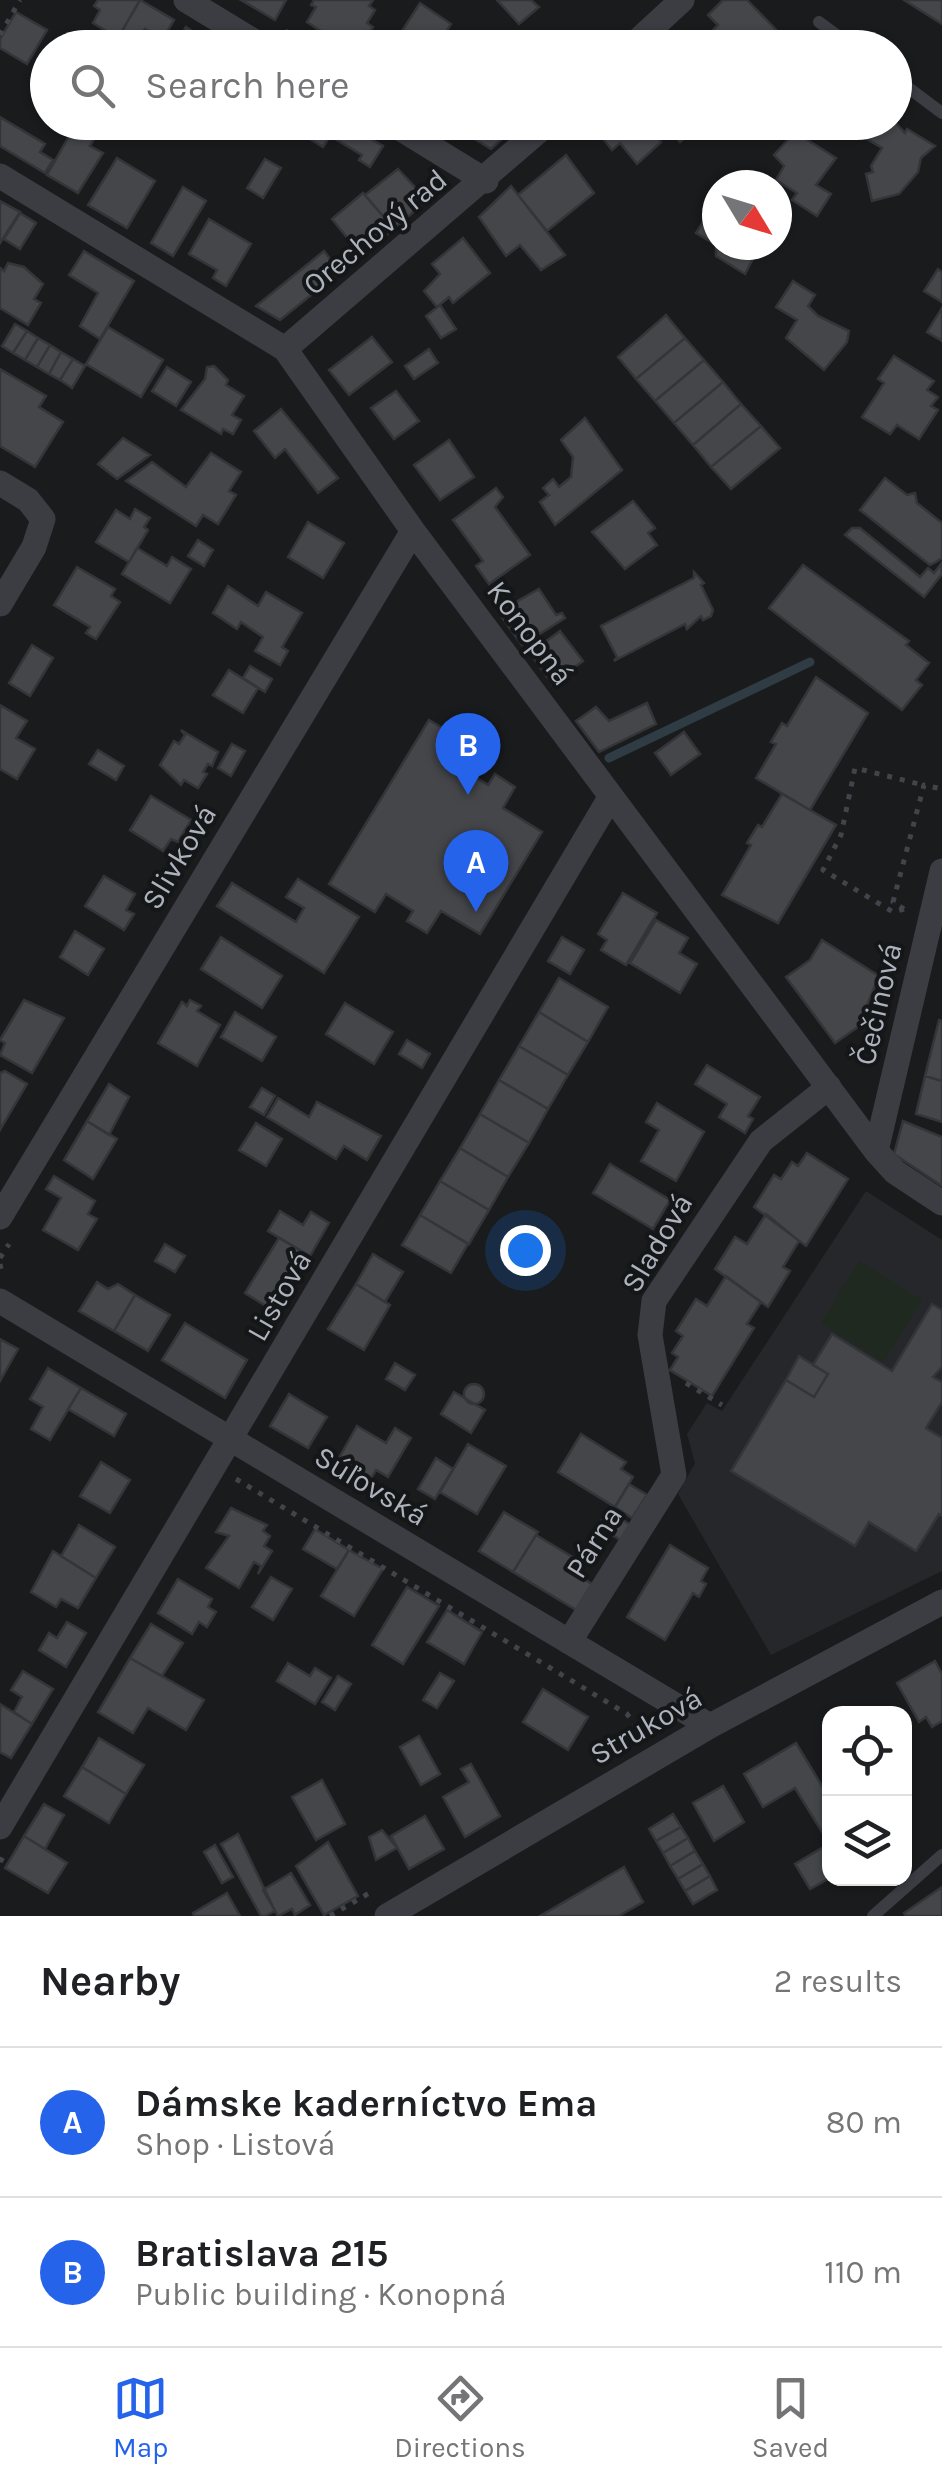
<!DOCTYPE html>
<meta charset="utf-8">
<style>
body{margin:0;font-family:Karla,sans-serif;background:#f6f6f6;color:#202124}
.controls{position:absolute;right:30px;bottom:30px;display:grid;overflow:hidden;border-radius:20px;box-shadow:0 2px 8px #0004}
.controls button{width:90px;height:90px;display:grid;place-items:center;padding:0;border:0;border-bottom:2px solid #e0e0e0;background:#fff;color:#202124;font:50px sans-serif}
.compass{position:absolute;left:702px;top:170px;width:90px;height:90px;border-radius:50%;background:#fff;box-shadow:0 2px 8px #0004;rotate:128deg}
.you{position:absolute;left:525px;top:1250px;width:35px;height:35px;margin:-25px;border:8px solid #fff;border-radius:50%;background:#1a73e8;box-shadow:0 0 0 15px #1a73e833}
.badge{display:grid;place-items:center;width:65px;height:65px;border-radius:50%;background:#2563eb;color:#fff;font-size:32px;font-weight:700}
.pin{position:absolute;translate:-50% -82px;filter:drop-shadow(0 2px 5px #0008)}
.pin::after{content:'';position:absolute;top:52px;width:35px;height:30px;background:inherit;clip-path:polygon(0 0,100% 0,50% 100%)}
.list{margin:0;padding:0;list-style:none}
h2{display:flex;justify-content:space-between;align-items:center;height:130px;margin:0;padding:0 40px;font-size:42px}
h2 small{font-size:32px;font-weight:400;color:#757577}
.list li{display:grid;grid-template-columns:65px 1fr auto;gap:30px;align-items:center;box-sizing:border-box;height:150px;padding:0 40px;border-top:2px solid #e0e0e0}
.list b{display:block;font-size:38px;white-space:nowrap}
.list p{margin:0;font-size:32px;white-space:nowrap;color:#757577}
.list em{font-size:32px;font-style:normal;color:#757577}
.icon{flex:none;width:55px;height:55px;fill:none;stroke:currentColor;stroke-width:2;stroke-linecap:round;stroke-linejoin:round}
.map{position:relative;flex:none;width:942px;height:1916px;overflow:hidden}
.search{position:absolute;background:#fff;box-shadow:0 2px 8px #0004;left:30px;right:30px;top:30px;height:110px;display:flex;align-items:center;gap:25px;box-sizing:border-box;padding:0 35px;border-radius:55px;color:#757577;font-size:38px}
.sheet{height:430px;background:#fff}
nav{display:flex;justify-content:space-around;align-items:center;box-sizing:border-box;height:140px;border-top:2px solid #e0e0e0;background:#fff;font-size:28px;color:#757577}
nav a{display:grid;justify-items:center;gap:5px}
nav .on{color:#2563eb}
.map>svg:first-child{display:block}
</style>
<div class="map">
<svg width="942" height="1916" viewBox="0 0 942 1916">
<rect width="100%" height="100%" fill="#1a1b1d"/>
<!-- built -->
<path fill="#26272a" d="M866 1191 942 1240V1571L771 1655 678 1494 695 1463 687 1434 707 1403 722 1411Z"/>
<!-- green -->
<path fill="#202920" d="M859 1261 922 1300 884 1362 821 1323Z"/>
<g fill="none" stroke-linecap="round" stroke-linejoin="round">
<!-- stream -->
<path stroke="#2f3c43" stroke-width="9" d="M609 758 810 662"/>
</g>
<!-- building -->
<path fill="#44464a" stroke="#343539" stroke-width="2.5" d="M98 0H140L118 38 93 23 100 10 94 6Z
M140 0 174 20 163 39 145 29 134 47 118 38Z
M241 0H286L275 20Z
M314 0H373L369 6 375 10 367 23 373 27 360 48H347L307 22 316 7 311 5Z
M497 0H531L539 7 519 24Z
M723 0H747L794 48H726L711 32 718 25 708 15Z
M904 0H942V24Z
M420 3 451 24 436 48H403L395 42Z
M16 12 47 30 27 64 0 48V39Z
M186 27 218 48H173Z
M0 117 45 144 40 152 53 160 45 173 0 146Z
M894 121 905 133 907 129 935 146 921 158 918 172 899 194 872 201 866 174 873 172 871 166 882 148 862 136 865 131 858 126Z
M77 122H104L90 146 103 153 78 193 47 175Z
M127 122H160L150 138Z
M305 122 291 136 276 126 270 137 248 124Z
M316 122H343L383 146 370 167 359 160 362 155 330 136 323 147 307 137Z
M461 122H520L491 149 455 127Z
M606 122H645L661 142 637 164 620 143 612 150 597 131Z
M663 122H703L680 142Z
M795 132 836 158 816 185 831 194 817 216 792 200 797 193 776 180 784 166 774 155Z
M566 155 594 193 547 231 518 195Z
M117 158 155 181 127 228 88 205Z
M265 159 281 168 263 198 247 188Z
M398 169 427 200 394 229 365 195Z
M511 186 565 255 541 270 520 245 506 256 479 217Z
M183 187 206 201 173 256 151 243Z
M363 193 394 229 361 255 332 219Z
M0 201 20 212 0 243Z
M20 213 36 223 20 249 4 239Z
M717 214V245H760L745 274 716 256V245L696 233 706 217Z
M209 219 251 244 226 286 213 278 217 270 189 254Z
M463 238 490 273 453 303 449 297 437 307 424 291 440 274 432 264Z
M84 251 134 281 100 339 80 326 98 293 69 275Z
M324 251 340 272 280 320 256 306Z
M8 263 24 267 43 284 34 299 41 303 28 325 0 308V268L4 271Z
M938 269 942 272V302L924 291Z
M793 281 815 295 808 306 818 316 849 331 847 342 824 370 786 338 797 320 776 307Z
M440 305 456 329 441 338 426 316Z
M942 308V341L927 332Z
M666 315 685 338 636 379 618 357Z
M15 324 27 331 13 353 2 346Z
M108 327 163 360 141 397 86 364Z
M27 331 38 338 25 360 13 353Z
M372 337 392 362 349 395 329 370Z
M38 338 50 345 37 367 25 360Z
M685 338 704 360 655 401 636 379Z
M50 345 61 352 49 374 37 367Z
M429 349 438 363 414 379 405 366Z
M61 352 73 359 60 380 49 374Z
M894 356 934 381 927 390 938 397 931 406 938 410 919 439 897 425 890 434 862 417 884 383 878 379Z
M73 359 85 366 72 388 60 380Z
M704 360 723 382 674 423 655 401Z
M214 366 228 380 226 385 244 396 232 415 241 420 233 434 223 429 221 434 181 410 205 379 207 367Z
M167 367 191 382 176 406 152 391Z
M0 369 46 396 39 407 63 422 35 467 0 446Z
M723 382 741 404 693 445 674 423Z
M396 391 419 421 394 439 371 408Z
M741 404 761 426 711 467 693 445Z
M281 409 338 478 318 493 285 449 275 458 254 431Z
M585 418 622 470 555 525 540 502 549 495 543 488 553 479 559 487 571 477 573 457 561 440Z
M761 426 780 448 731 489 711 467Z
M123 438 150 455 117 479 98 464Z
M449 440 474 477 440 500 414 465Z
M211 453 241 472 229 491 236 495 218 524 203 515 196 526 126 481 152 462 186 487Z
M885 478 907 495 915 493 917 503 942 523V558L936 562 930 565 860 510Z
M496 488 503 497 495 507 530 555 489 584 476 566 483 561 453 520Z
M633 501 655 528 648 533 657 545 625 569 592 532Z
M135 509 150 518 144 527 148 530 129 562 96 542 116 510 130 519Z
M308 522 344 543 323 578 288 557Z
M852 528H860L920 577 928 568 934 573 941 564 942 574 924 597 845 535Z
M198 540 213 550 204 566 188 556Z
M137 548 167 566 172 557 191 569 170 603 122 574Z
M803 565 909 641 906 645 929 663 916 680 922 685 902 710 769 608Z
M77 567 115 589 111 596 120 602 96 639 86 633 90 627 54 605Z
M694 572 704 583 701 585 713 610 711 616 703 620 701 616 687 629 685 624 614 661 617 657 601 626 694 578Z
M228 586 258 606 266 592 302 613 282 647 288 651 280 665 255 651 263 637 241 622 237 629 213 613Z
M539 589 556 615 562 613 565 618 522 645 498 612Z
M560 631 583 661 552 684 530 653Z
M32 645 53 658 30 696 9 683Z
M250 666 272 679 265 692 243 678Z
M229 670 258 688 243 713 213 695Z
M816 677 868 713 810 810 756 778 776 744 771 742 782 723 787 726Z
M647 703 656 724 599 752 576 721 596 707 609 721Z
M0 705 27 721 16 738 35 749 17 779 0 769Z
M429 720 474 747 461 768 488 785 495 774 515 787 503 808 542 832 480 934 441 911 427 933 407 921 413 911 386 894 375 912 329 884Z
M181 730 218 752 212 766 208 764 203 772 207 774 198 788 184 780 181 785 160 765 174 741 179 744 185 735Z
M684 732 700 754 671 775 655 753Z
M232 744 245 751 231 776 218 768Z
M98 750 124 766 116 780 89 764Z
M782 794 836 825 778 923 722 895 751 845 747 843 758 825 762 827Z
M151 796 191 820 178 842 171 839 163 851 130 830Z
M104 876 135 894 126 910 134 914 124 930 85 906Z
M298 879 359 917 324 973 217 906 232 883 296 922 304 908 286 897Z
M623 893 657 913 626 965 601 950 607 940 598 934Z
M656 920 688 938 679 953 697 964 680 993 630 963Z
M75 931 104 949 88 975 60 957Z
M221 937 282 976 262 1008 201 969Z
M562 937 584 950 570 974 548 961Z
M822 940 879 976 864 1013 869 1027H858L835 1043 786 977 810 960Z
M559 978 608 1007 588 1042 539 1012Z
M24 1000 64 1018 32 1073 0 1055 5 1043 0 1040Z
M190 1000 201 1006 197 1011 220 1025 197 1066 158 1043 182 1002 187 1006Z
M345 1003 393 1032 374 1064 326 1034Z
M235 1012 276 1037 262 1061 221 1037Z
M539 1012 588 1042 568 1075 519 1046Z
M939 1020 942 1021V1081L925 1076Z
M407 1040 430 1054 422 1068 399 1054Z
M519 1046 568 1075 548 1109 499 1080Z
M707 1065 760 1097 748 1116 753 1119 745 1133 719 1117 727 1104 695 1084Z
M5 1071 27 1084 0 1130V1073Z
M925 1076 942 1081V1122L916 1114Z
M499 1080 548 1109 529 1143 480 1114Z
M109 1084 129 1097 109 1135 87 1121Z
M262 1088 275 1096 264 1115 250 1107Z
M278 1098 309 1117 317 1102 381 1136 367 1160 344 1146 336 1159 267 1117Z
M657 1103 704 1132 676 1181 641 1161 659 1130 646 1122Z
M480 1114 529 1143 508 1177 460 1148Z
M87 1121 117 1139 93 1179 64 1160Z
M903 1121 942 1137V1186L894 1154Z
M256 1123 282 1139 266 1166 239 1150Z
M460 1148 508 1177 489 1210 440 1181Z
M807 1153 848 1179 806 1246 754 1207 774 1175 781 1179 792 1162 798 1166Z
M610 1164 670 1200 653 1229 593 1193Z
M54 1176 95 1201 88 1214 97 1219 78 1250 43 1230 61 1198 46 1189Z
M440 1181 489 1210 469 1244 420 1215Z
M280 1211 303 1225 311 1212 329 1223 310 1256 268 1231Z
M766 1214 799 1241 783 1267 790 1271 768 1307 715 1269 735 1237 747 1244Z
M420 1215 468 1244 451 1273 402 1245Z
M279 1238 310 1256 286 1295 279 1291 269 1308 245 1293Z
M165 1244 185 1256 175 1272 155 1261Z
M373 1254 403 1272 385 1302 356 1284Z
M726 1276 761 1302 747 1324 754 1328 712 1396 670 1370 678 1357 672 1353 683 1336 676 1331 696 1299 707 1306Z
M97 1282 108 1289 118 1284 135 1295 114 1331 79 1311Z
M356 1284 390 1305 364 1350 328 1329Z
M135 1295 170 1315 148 1351 114 1331Z
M932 1304 942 1310V1367L933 1377 942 1382V1402L926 1428 942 1438V1516L939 1514 916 1551 869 1522 855 1546 731 1471 786 1380 814 1397 828 1374 813 1365 832 1334 892 1371Z
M185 1323 247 1360 225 1398 162 1360Z
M0 1339 18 1349 0 1381Z
M799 1356 828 1374 814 1397 786 1380Z
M395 1363 415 1375 405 1390 386 1379Z
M48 1368 81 1388 50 1440 31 1429 43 1407 30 1399Z
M464 1394a10 10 0 1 1 20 0a10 10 0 1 1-20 0Z
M81 1388 126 1414 114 1436 68 1409Z
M454 1392 485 1410 471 1433 441 1414Z
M289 1394 327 1417 308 1448 270 1426Z
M357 1426 386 1443 395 1428 411 1438 388 1477 376 1470 368 1484 335 1465Z
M581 1434 626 1462 621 1469 633 1477 615 1507 558 1472Z
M468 1444 506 1466 477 1514 440 1492Z
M436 1458 453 1469 435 1499 418 1489Z
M101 1462 130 1480 110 1513 80 1496Z
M629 1484 647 1495 632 1518 615 1507Z
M231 1508 267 1525 263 1531 270 1536 264 1546 272 1551 258 1574 261 1566 254 1562 239 1588 206 1568 229 1536 216 1532Z
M608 1510 632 1526 622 1541 598 1526Z
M504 1512 538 1532 513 1572 479 1551Z
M79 1525 115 1547 96 1578 61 1556Z
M315 1529 349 1550 337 1569 303 1549Z
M536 1535 584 1564 577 1575 592 1584 576 1610 513 1572Z
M670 1545 708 1568 701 1581 706 1584 699 1597 693 1593 665 1640 627 1617Z
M349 1550 383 1569 354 1616 321 1596Z
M53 1551 96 1578 78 1608 61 1599 56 1607 31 1592Z
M271 1577 292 1589 273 1620 252 1607Z
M178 1579 212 1599 208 1607 216 1612 207 1627 199 1622 192 1634 158 1613Z
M407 1587 439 1606 403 1664 372 1645Z
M447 1610 482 1632 464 1664 427 1642Z
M67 1622 86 1633 66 1667 39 1650 49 1633 57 1638Z
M151 1624 183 1643 162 1676 130 1658Z
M130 1658 204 1700 186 1730 148 1708 133 1733 98 1712Z
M935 1661 942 1674V1721L932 1727 926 1717 919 1722 897 1683Z
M288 1663 310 1676 315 1668 331 1678 315 1704 277 1681Z
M23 1671 53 1689 32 1724 14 1712 22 1697 11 1690Z
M440 1673 454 1681 437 1708 423 1700Z
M338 1676 351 1684 335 1710 322 1702Z
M543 1689 588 1717 568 1750 523 1722Z
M0 1704 32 1724 11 1758 0 1752Z
M419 1736 440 1774 421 1785 400 1747Z
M99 1738 144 1765 126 1794 82 1767Z
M796 1743 830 1799V1845L795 1788 763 1807 744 1774Z
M471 1764 500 1816 465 1837 443 1797 469 1782 461 1769Z
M82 1767 126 1794 109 1823 64 1796Z
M322 1780 345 1824 316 1840 292 1797Z
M723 1786 744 1822 714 1841 693 1803Z
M44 1804 64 1815 45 1849 24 1836Z
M673 1814 681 1827 656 1841 649 1829Z
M425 1816 444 1849 409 1869 391 1836Z
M681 1827 688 1838 663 1853 656 1841Z
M382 1830 397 1848 376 1860 369 1837Z
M238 1834 275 1911 265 1916H261L221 1844Z
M24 1836 67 1863 48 1893 5 1868Z
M688 1838 695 1851 670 1866 663 1853Z
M328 1842 358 1896 324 1915 296 1866Z
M215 1845 233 1877 222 1883 204 1852Z
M822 1848 826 1854 830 1852V1878L810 1889 795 1864Z
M695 1851 703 1864 678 1879 670 1866Z
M703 1864 710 1876 685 1891 678 1879Z
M624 1867 643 1902 619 1916H540Z
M291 1873 310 1905 295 1915 292 1909 278 1916 263 1890Z
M710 1876 717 1890 693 1904 685 1891Z
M942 1887V1916H906L904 1913Z
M227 1893 240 1916H194L193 1913Z"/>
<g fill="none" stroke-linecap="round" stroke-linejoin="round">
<!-- path -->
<path stroke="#41444a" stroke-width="5" stroke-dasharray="5 8" stroke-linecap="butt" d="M285 31 313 48
M0 35 20 0
M904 909 893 902 924 785 942 789
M904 909 893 912 823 870 841 835 855 768 923 785
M0 1258 9 1244
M0 1264 1 1269
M686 1383 722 1405
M236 1479 627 1714 635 1724V1739
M0 1862 7 1851
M330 1916 371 1892"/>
<!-- lane -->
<path stroke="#3b3d43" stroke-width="12" d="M819 22 854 48
M894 77 942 113
M873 1916 942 1855"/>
<!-- street -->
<path stroke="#3b3d43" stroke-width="25" d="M186 0 265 48
M630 48 682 0
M390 122 486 181
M0 176 285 349 413 531 876 1151 895 1172 942 1203
M285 349 549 122
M0 483 28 500 43 519 34 547 0 604
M876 1151 942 871
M0 1217 413 531
M0 1301 710 1726
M569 1642 674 1475 650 1335 654 1301 761 1141 829 1087
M0 1827 611 796
M387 1916 710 1726 942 1602"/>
</g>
<g text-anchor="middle" stroke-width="8" stroke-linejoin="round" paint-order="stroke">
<!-- street labels -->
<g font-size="30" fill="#acb3bd" stroke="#151618">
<text transform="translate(375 232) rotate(-40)" y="10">Orechový rad</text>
<text transform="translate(530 633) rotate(53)" y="10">Konopná</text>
<text transform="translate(179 857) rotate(-59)" y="10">Slivková</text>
<text transform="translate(878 1004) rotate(-77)" y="10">Čečinová</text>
<text transform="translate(657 1243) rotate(-59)" y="10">Sladová</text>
<text transform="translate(279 1296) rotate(-60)" y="10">Listová</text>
<text transform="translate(371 1486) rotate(31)" y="10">Súľovská</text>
<text transform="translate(594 1542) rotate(-58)" y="10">Párna</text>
<text transform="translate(646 1726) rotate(-30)" y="10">Struková</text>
</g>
</g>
</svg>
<div class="controls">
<button><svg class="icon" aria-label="locate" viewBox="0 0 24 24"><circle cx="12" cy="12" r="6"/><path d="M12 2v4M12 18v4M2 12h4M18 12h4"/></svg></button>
<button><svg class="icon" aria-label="layers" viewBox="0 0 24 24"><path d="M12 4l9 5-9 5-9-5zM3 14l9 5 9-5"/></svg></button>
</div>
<svg class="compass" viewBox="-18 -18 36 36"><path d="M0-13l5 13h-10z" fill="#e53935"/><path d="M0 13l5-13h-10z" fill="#757577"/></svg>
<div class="you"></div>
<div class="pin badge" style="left:476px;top:912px">A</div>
<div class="pin badge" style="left:468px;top:795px">B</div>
<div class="search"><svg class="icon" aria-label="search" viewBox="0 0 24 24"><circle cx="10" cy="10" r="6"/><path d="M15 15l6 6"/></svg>Search here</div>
</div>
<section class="sheet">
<h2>Nearby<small>2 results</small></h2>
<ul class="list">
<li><span class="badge">A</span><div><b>Dámske kaderníctvo Ema</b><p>Shop · Listová</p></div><em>80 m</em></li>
<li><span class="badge">B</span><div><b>Bratislava 215</b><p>Public building · Konopná</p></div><em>110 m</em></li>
</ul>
</section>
<nav>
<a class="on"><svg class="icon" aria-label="map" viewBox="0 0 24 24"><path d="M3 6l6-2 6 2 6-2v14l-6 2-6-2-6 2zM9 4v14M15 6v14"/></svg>Map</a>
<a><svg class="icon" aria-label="directions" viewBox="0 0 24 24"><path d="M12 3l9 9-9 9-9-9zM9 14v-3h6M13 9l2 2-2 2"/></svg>Directions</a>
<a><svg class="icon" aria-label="saved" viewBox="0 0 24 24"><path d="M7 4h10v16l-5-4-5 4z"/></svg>Saved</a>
</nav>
